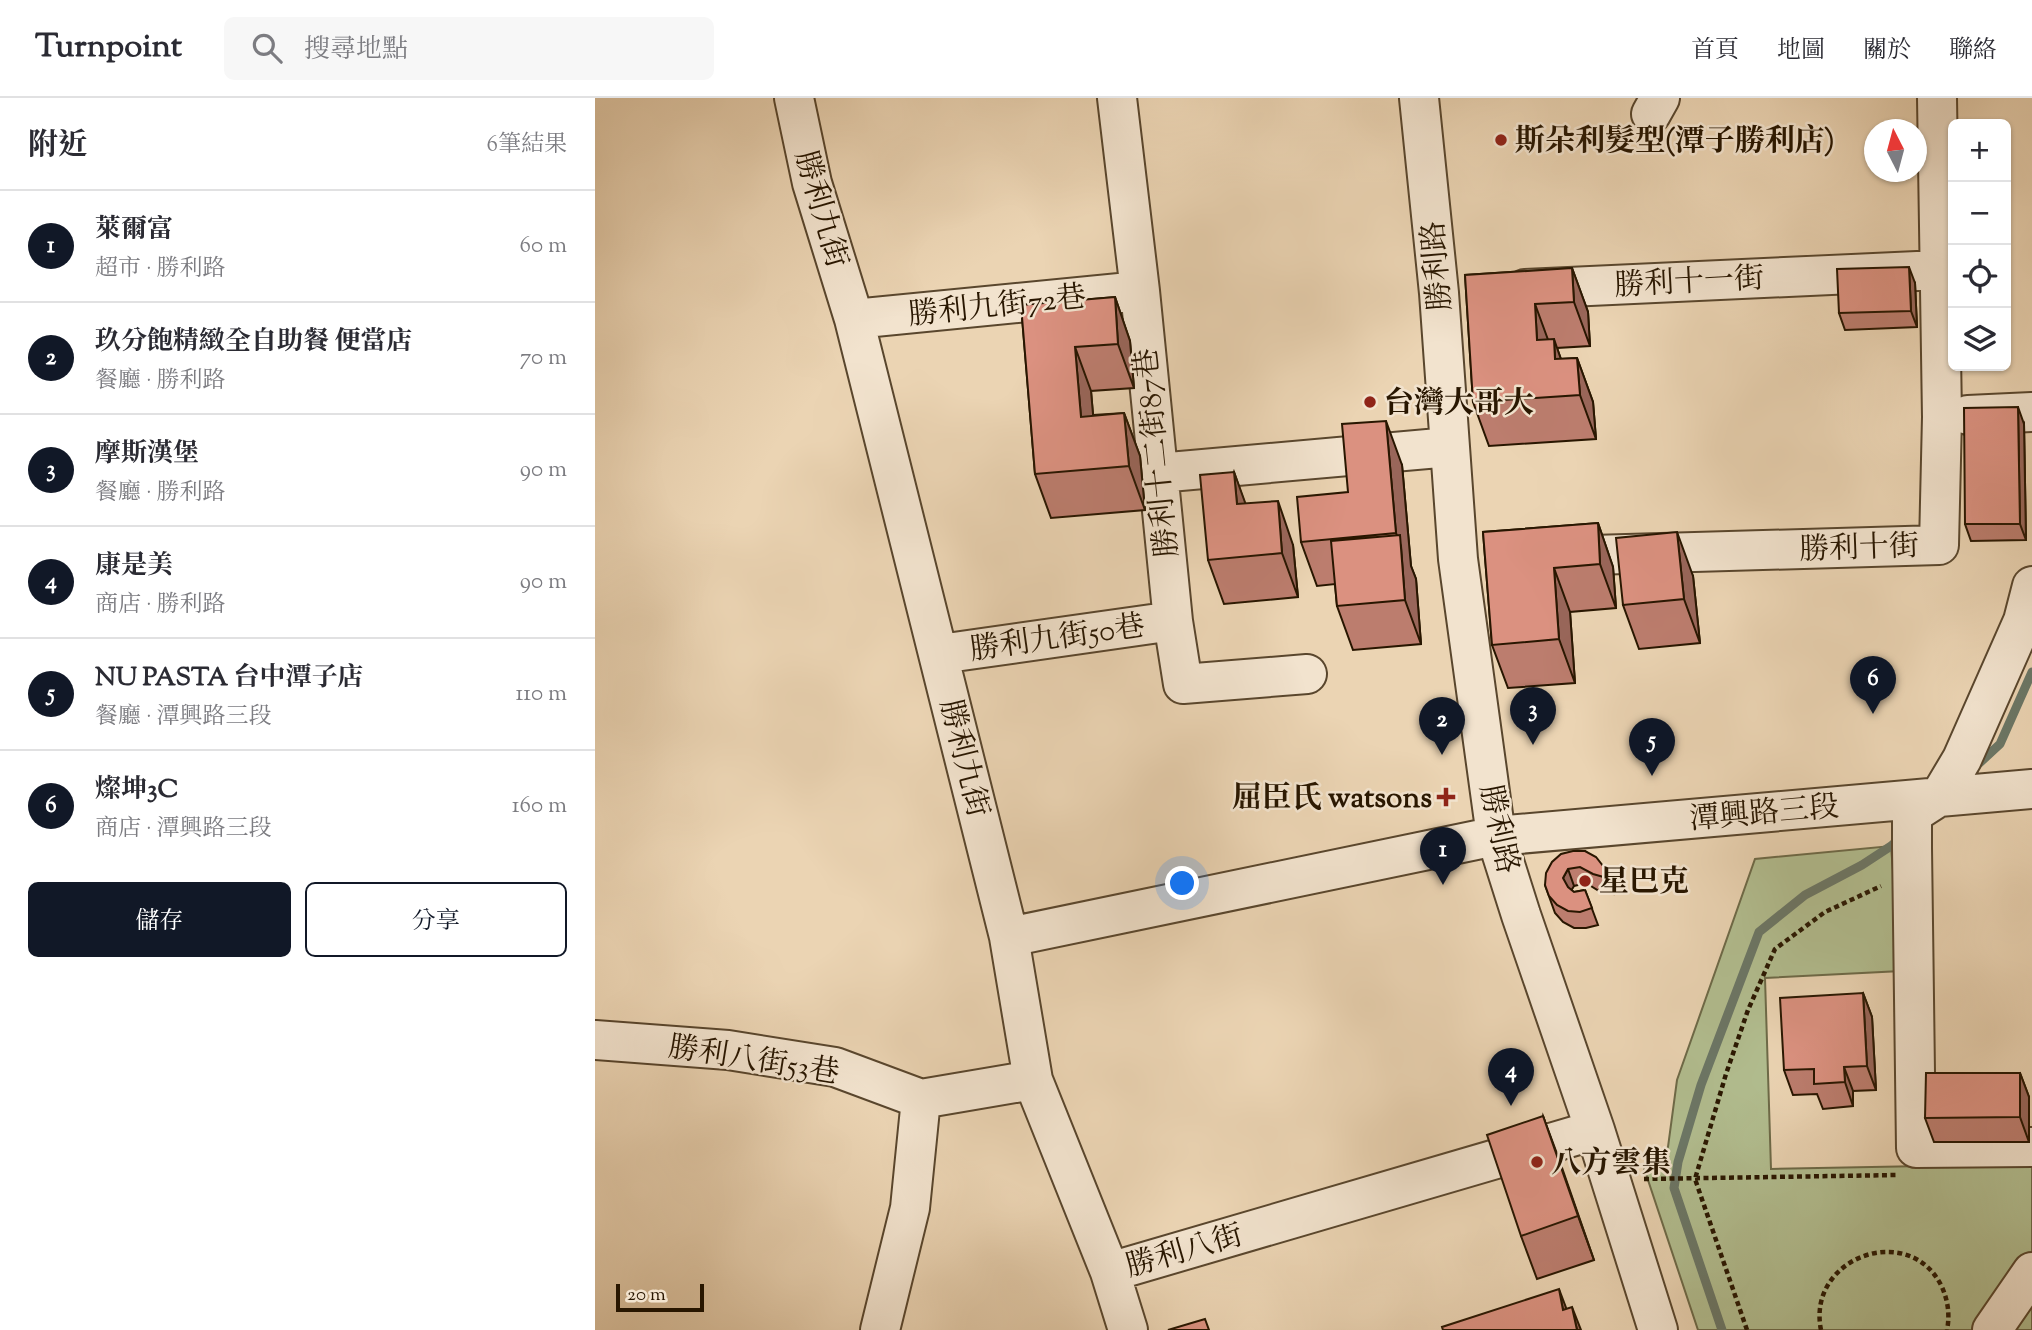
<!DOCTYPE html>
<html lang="zh-TW">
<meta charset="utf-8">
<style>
body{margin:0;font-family:"Sorts Mill Goudy","Noto Serif TC",serif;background:#f7f7f7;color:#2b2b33}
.controls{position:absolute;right:21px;top:21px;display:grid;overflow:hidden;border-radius:10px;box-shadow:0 2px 5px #0004}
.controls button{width:63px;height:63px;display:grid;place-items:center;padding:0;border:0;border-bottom:2px solid #e1e1e2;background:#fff;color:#2b2b33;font:35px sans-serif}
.compass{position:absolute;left:1269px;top:21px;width:63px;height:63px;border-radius:50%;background:#fff;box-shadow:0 2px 5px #0004;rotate:354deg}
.scale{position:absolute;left:21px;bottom:18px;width:88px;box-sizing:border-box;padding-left:7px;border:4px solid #281600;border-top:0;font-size:19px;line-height:24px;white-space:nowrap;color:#281600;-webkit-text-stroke:5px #f2e3ce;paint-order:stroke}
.you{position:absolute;left:588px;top:786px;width:24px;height:24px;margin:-18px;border:5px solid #fff;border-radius:50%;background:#1a73e8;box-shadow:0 0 0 10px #1a73e833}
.badge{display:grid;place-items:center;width:46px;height:46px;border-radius:50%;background:#111827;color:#fff;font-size:23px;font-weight:700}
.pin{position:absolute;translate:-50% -58px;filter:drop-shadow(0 2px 4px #0008)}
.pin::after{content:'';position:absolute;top:37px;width:24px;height:21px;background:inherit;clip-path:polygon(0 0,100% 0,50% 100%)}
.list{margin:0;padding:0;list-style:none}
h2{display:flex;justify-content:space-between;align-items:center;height:91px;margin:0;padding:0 28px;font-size:30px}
h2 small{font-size:23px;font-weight:400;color:#7c7c81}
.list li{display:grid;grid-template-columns:46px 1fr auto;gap:21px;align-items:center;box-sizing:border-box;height:112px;padding:0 28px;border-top:2px solid #e1e1e2}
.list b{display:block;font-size:26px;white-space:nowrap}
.list p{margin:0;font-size:23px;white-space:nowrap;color:#7c7c81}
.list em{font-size:23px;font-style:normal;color:#7c7c81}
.actions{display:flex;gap:14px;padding:21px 28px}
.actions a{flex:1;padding:16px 0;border:2px solid #111827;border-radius:10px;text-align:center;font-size:24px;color:#111827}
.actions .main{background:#111827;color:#fff}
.icon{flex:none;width:38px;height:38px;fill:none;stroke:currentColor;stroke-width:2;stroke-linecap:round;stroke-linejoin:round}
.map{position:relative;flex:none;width:1437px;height:1232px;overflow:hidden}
header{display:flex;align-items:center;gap:42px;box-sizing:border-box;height:98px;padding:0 35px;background:#fff;border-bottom:2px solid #e1e1e2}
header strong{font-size:33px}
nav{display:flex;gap:38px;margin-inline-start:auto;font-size:24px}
.search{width:490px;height:63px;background:#f7f7f7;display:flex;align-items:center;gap:18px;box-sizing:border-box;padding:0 24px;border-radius:10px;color:#7c7c81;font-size:26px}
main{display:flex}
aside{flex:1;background:#fff}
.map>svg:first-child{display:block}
</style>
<header>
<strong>Turnpoint</strong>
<div class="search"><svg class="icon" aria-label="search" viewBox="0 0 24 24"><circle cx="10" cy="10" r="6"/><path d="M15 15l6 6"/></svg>搜尋地點</div>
<nav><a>首頁</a><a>地圖</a><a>關於</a><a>聯絡</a></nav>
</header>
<main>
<aside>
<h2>附近<small>6筆結果</small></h2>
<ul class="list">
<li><span class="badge">1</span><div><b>萊爾富</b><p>超市 · 勝利路</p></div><em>60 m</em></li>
<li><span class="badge">2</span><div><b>玖分飽精緻全自助餐 便當店</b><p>餐廳 · 勝利路</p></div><em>70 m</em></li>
<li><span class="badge">3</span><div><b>摩斯漢堡</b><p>餐廳 · 勝利路</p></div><em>90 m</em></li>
<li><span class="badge">4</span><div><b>康是美</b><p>商店 · 勝利路</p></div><em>90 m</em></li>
<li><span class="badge">5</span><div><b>NU PASTA 台中潭子店</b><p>餐廳 · 潭興路三段</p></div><em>110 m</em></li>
<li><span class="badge">6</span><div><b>燦坤3C</b><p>商店 · 潭興路三段</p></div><em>160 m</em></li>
</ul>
<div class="actions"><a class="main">儲存</a><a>分享</a></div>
</aside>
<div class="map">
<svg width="1437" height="1232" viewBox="0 0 1437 1232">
<rect width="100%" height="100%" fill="#ebd4b3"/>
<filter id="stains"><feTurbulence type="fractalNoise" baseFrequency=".00286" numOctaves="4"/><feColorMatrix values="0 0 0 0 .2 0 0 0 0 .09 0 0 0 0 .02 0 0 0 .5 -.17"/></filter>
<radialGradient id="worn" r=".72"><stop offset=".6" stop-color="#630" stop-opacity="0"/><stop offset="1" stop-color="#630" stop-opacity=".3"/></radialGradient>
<!-- green -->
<path fill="#b2be90" stroke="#6d6a48" stroke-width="2" d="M1296 748 1306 873 1170 880 1176 1071 1437 1066V1232H1103L1049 1070 1073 1049 1082 982 1160 761Z"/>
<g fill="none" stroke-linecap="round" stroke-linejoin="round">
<!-- stream -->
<path stroke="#6b7767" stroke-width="9" d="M1379 670 1405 646 1437 574
M1127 1232 1079 1090 1083 1064 1106 987 1164 834 1210 797 1267 767 1296 748 1305 740"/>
<defs>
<path id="minor" d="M199 0 217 85 259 221 414 839 438 982 515 1174 533 1232
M522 0 545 193 578 523 588 586 712 576
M824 0 844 195 863 461 901 738 926 817 1000 1032 1063 1232
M1056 16 1065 0
M930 191 1344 172
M259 221 545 193
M1373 317 1437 314
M563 375 855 349
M963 458 1344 447 1347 319 1342 0
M1437 488 1428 523 1367 661 1345 698 1317 716V750L1321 1050 1437 1049
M345 556 578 523
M414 839 901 738 1437 691
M0 942 133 952 240 969 326 1001 438 982
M515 1174 1000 1032
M285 1232 315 1110 326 1001
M1397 1232 1437 1174"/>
</defs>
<!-- minor casing -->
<use href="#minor" stroke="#59462d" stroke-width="42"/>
<!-- path -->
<path stroke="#281600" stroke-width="4.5" stroke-dasharray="5 3.5" stroke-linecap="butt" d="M1049 1081 1303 1077
M1152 1232 1100 1081 1131 976 1153 912 1180 851 1230 814 1286 788
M1226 1232C1211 1159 1315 1122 1347 1189 1353 1203 1355 1217 1352 1232"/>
<!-- minor -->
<use href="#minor" stroke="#f2e3ce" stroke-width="38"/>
</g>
<!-- wall -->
<path fill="#bc7d6e" stroke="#281600" stroke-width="2" d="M977 170 993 214 995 248 962 250 966 261 982 260 998 304 1001 341 894 348 878 304 870 177Z
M1320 185 1322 229 1250 232 1244 215Z
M520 199 535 243 539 290 496 293 498 317 529 315 545 358 550 412 456 420 440 376 426 207Z
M1429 326 1431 442 1376 443 1370 426Z
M807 367 816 468 821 481 826 546 758 552 742 508 740 486 722 488 706 444 753 394Z
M639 374 650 406 698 447 703 499 629 506 613 462Z
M1003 425 1018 469 1021 510 975 514 980 585 913 590 897 547 888 434Z
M1098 478 1105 545 1044 551 1028 507Z
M990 753 1008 768 1018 796 1004 793 991 785 979 788 976 792 979 794 990 792 1003 827 991 830H979L968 824 960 815 950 787Z
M1268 895 1277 919 1281 992 1258 993V1008L1228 1011 1222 996 1198 997 1189 972Z
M1425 975 1434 999V1044H1339L1330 1020Z
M948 1018 999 1162 942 1181 926 1138Z"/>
<!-- shaded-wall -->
<path fill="#99665a" stroke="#281600" stroke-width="2" d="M1314 169 1320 185 1322 229 1316 213Z
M977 170 993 214 995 248 979 204Z
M520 199 535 243 539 290 523 246Z
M940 206 956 250 942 242Z
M959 241 974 285 960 261Z
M480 249 496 293 502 362 486 319Z
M982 260 998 304 1001 341 985 297Z
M1423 309 1429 326 1431 442 1425 426Z
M529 315 545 358 550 412 534 368Z
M791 323 807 367 816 468 821 481 826 546 810 502 806 448 801 435Z
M639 374 655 418 642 406Z
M683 403 698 447 703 499 687 455Z
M1003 425 1018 469 1021 510 1005 466Z
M1082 434 1098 478 1105 545 1089 501Z
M959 470 975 514 980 585 964 541Z
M973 771 979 788 974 796 968 780Z
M1268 895 1277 919 1281 992 1272 968Z
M1249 969 1258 993V1008L1250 984Z
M1425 975 1434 999V1044L1425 1019Z
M948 1018 964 1061 999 1162 983 1118Z
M964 1191 973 1215 968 1212Z
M977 1209 986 1232H982Z"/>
<!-- building -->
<path fill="#db9180" stroke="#281600" stroke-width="2" d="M1314 169 1316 213 1244 215 1242 171Z
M977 170 979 204 940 206 942 242 959 241 960 261 982 260 985 297 878 304 870 177Z
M520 199 523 246 480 249 486 319 529 315 534 368 440 376 426 207Z
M1423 309 1425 426H1370L1369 310Z
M791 323 801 435 706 444 702 399 753 394 747 326Z
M639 374 642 406 683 403 687 455 613 462 605 377Z
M1003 425 1005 466 959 470 964 541 897 547 888 434Z
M1082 434 1089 501 1028 507 1021 440Z
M805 437 810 502 742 508 736 443Z
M978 753H990L1001 759 1008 768 1012 780 998 776 985 769 973 771 968 780 973 789 979 794 990 792 997 810 985 814 973 813 962 807 954 798 950 787 951 775 957 764 966 756Z
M1268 895 1272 968 1249 969 1250 984 1219 986V971L1189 972 1185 900Z
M1331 975H1425V1019L1330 1020Z
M948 1018 983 1118 926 1138 892 1037Z
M964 1191 968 1212 977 1209 982 1232H848L847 1229Z
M610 1221 614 1232H573Z"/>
<!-- markers -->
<g fill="#8f2418" stroke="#f2e3ce" stroke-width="2.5">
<circle cx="906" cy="42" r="7"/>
<circle cx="775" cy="304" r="7"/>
<path d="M847.5 688.5h7v7h7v7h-7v7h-7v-7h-7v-7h7z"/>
<circle cx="990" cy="783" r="7"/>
<circle cx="942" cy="1064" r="7"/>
</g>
<g text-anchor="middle" stroke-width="5" stroke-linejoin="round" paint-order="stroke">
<!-- poi labels -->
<g font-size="30" font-weight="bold" fill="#281600" stroke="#f2e3ce" text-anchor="start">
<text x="920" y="52">斯朵利髮型(潭子勝利店)</text>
<text x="789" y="314">台灣大哥大</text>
<text x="837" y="709" text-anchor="end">屈臣氏 watsons</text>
<text x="1004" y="793">星巴克</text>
<text x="956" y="1074">八方雲集</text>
</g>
<!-- street labels -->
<g font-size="30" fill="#281600" stroke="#f2e3ce">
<text transform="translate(227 111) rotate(74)" y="10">勝利九街</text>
<text transform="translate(841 168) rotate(-95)" y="10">勝利路</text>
<text transform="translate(1094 183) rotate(-3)" y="10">勝利十一街</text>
<text transform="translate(402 207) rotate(-6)" y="10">勝利九街72巷</text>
<text transform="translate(561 355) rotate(-96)" y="10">勝利十二街87巷</text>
<text transform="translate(1264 449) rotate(-2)" y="10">勝利十街</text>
<text transform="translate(462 539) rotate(-8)" y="10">勝利九街50巷</text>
<text transform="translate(370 660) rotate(76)" y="10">勝利九街</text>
<text transform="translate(1169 714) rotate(-5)" y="10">潭興路三段</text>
<text transform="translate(905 731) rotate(78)" y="10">勝利路</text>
<text transform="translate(159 961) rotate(9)" y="10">勝利八街53巷</text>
<text transform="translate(589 1152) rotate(-16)" y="10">勝利八街</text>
</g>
</g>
<rect width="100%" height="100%" filter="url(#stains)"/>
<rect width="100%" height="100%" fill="url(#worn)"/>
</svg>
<div class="controls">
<button>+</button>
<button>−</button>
<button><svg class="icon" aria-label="locate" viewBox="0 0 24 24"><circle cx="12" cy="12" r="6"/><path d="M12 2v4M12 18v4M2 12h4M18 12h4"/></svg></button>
<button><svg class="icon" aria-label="layers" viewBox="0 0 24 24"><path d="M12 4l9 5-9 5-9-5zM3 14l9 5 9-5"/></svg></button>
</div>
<svg class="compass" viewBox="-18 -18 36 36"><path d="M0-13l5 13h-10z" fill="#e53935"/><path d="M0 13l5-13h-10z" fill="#7c7c81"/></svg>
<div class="scale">20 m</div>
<div class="you"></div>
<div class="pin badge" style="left:848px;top:787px">1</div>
<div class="pin badge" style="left:847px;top:657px">2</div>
<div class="pin badge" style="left:938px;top:647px">3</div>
<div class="pin badge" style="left:916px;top:1008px">4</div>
<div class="pin badge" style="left:1057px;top:678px">5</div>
<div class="pin badge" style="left:1278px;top:616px">6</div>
</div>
</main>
